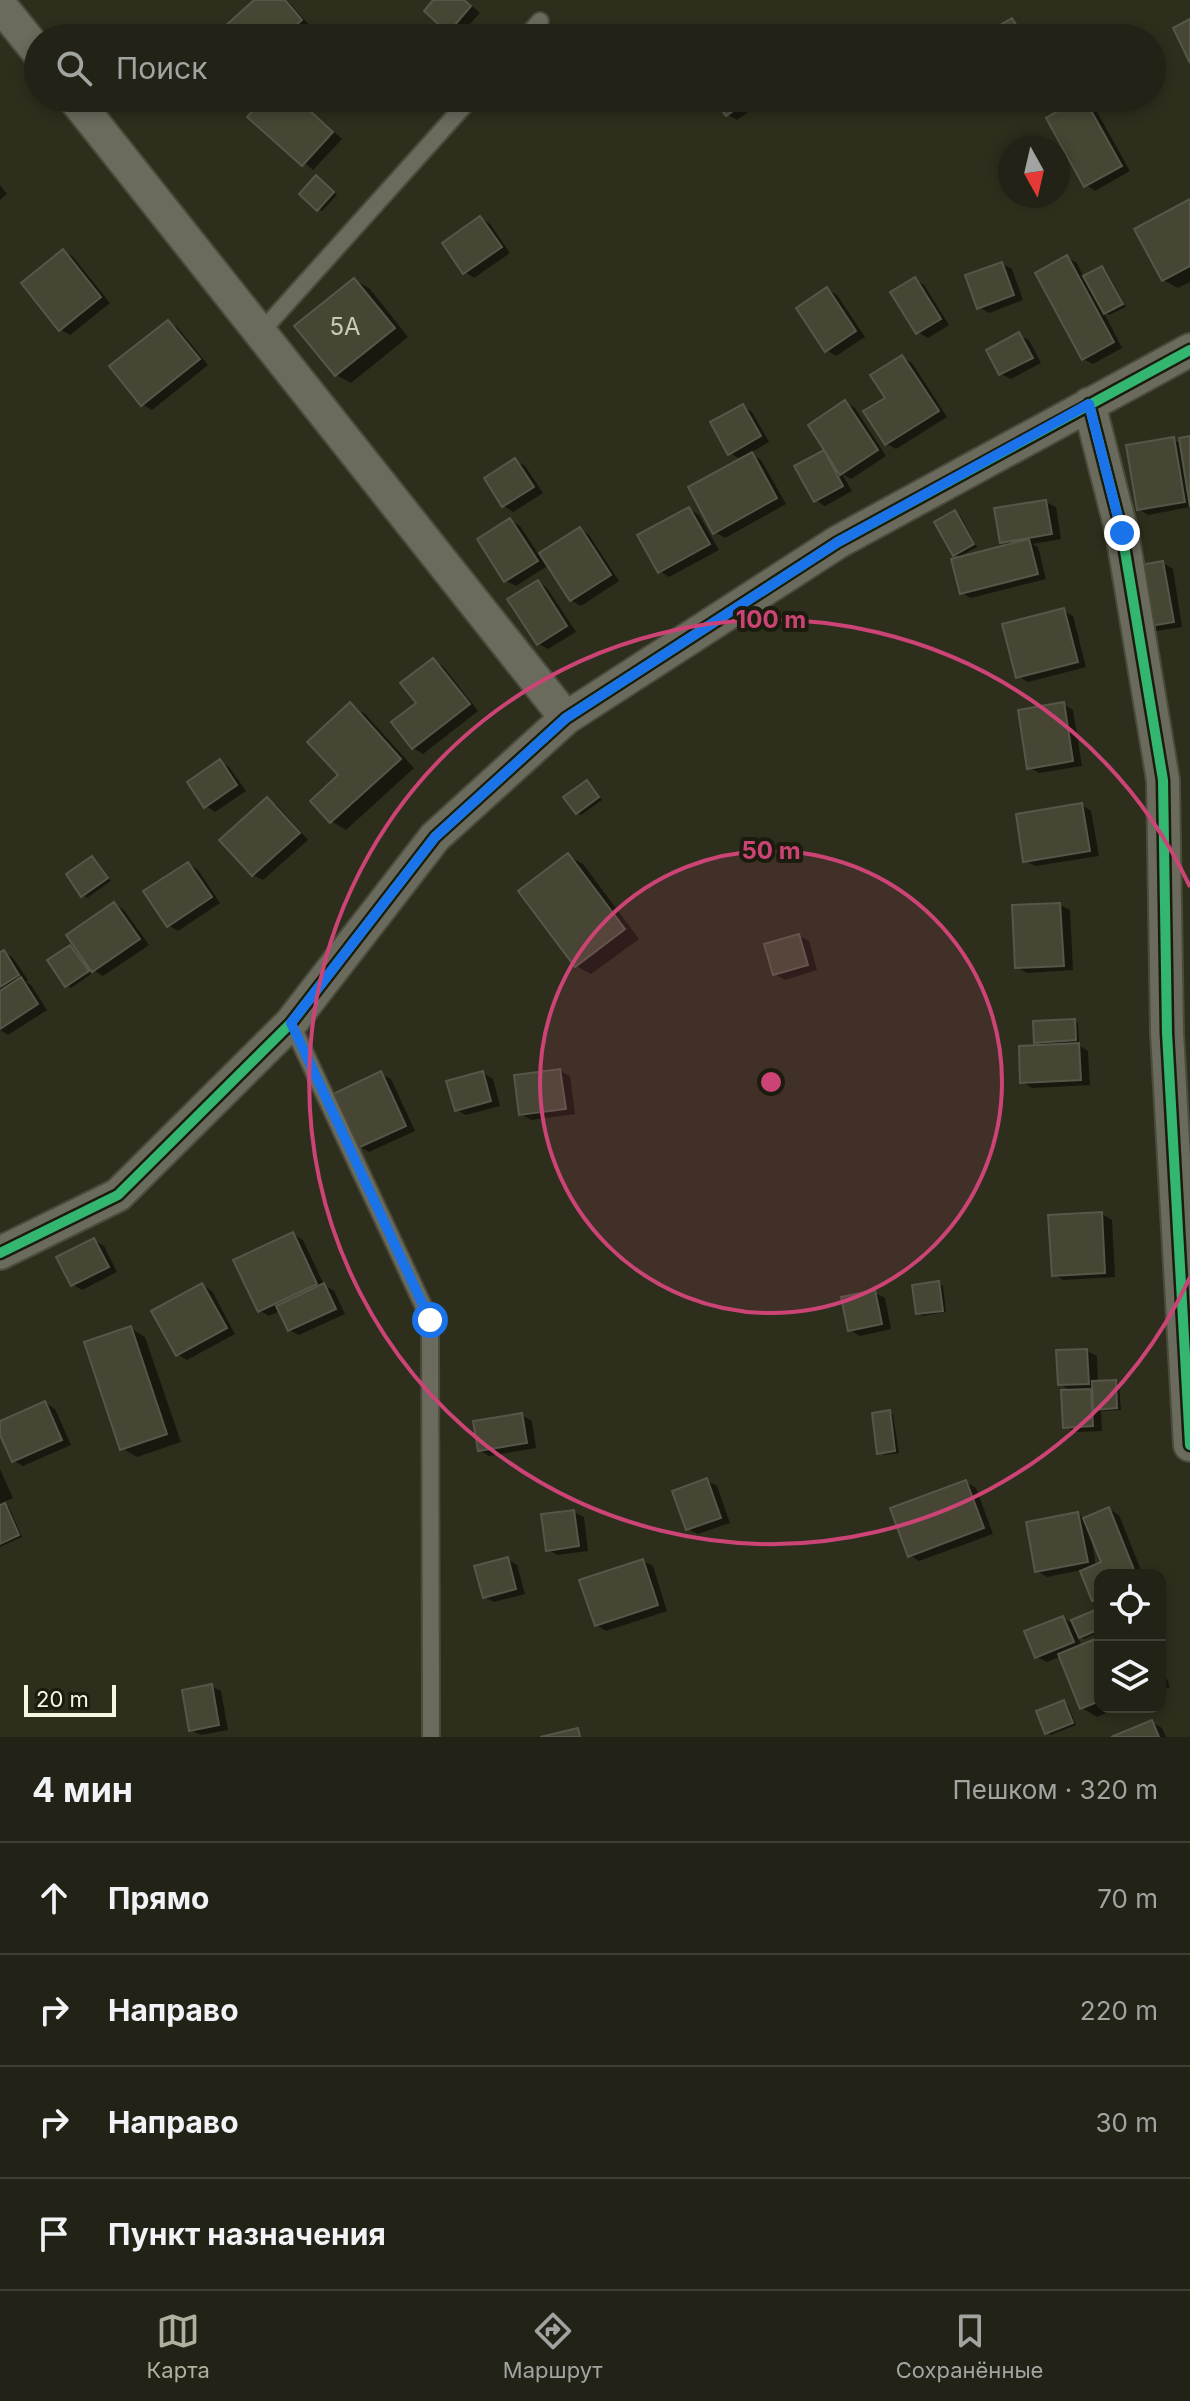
<!DOCTYPE html>
<html lang="ru">
<meta charset="utf-8">
<style>
body{margin:0;font-family:Inter,sans-serif;background:#2e2f23;color:#f1f3f6}
.controls{position:absolute;right:24px;bottom:24px;display:grid;overflow:hidden;border-radius:16px;box-shadow:0 4px 12px #0003}
.controls button{width:72px;height:72px;display:grid;place-items:center;padding:0;border:0;border-bottom:2px solid #3f3f35;background:#222216;color:#f1f3f6;font:40px sans-serif}
.compass{position:absolute;left:998px;top:136px;width:72px;height:72px;border-radius:50%;background:#222216;box-shadow:0 4px 12px #0003;rotate:172deg}
.scale{position:absolute;left:24px;bottom:20px;width:92px;box-sizing:border-box;padding-left:8px;border:4px solid #f6f6e4;border-top:0;font-size:22px;line-height:28px;white-space:nowrap;color:#f6f6e4;-webkit-text-stroke:6px #1c1c0e;paint-order:stroke}
.stop{position:absolute;width:24px;height:24px;margin:-18px;border:6px solid #1a73e8;border-radius:50%;background:#fff}
.stop.end{background:#1a73e8;border-color:#fff;box-shadow:0 2px 8px #0008}
.list{margin:0;padding:0;list-style:none}
h2{display:flex;justify-content:space-between;align-items:center;height:104px;margin:0;padding:0 32px;font-size:34px}
h2 small{font-size:26px;font-weight:400;color:#a2a4a1}
.list li{display:grid;grid-template-columns:52px 1fr auto;gap:24px;align-items:center;box-sizing:border-box;height:112px;padding:0 32px;border-top:2px solid #3f3f35}
.list b{display:block;font-size:30px;white-space:nowrap}
.list em{font-size:26px;font-style:normal;color:#a2a4a1}
.icon{flex:none;width:44px;height:44px;fill:none;stroke:currentColor;stroke-width:2;stroke-linecap:round;stroke-linejoin:round}
.map{position:relative;flex:none;width:1190px;height:1737px;overflow:hidden}
.search{position:absolute;background:#222216;box-shadow:0 4px 12px #0003;left:24px;right:24px;top:24px;height:88px;display:flex;align-items:center;gap:20px;box-sizing:border-box;padding:0 28px;border-radius:44px;color:#a2a4a1;font-size:30px}
.sheet{height:552px;background:#222216}
nav{display:flex;justify-content:space-around;align-items:center;box-sizing:border-box;height:112px;border-top:2px solid #3f3f35;background:#222216;font-size:22px;color:#a2a4a1}
nav a{display:grid;justify-items:center;gap:4px}
nav .on{color:#b0b09e}
.map>svg:first-child{display:block}
</style>
<div class="map">
<svg width="1190" height="1737" viewBox="0 0 1190 1737">
<rect width="100%" height="100%" fill="#2e2e1d"/>
<!-- shadow -->
<path fill="#0007" fill-rule="evenodd" d="M257 0H287L310 26 297 38H237Z
M436 0H465L480 13 459 36 450 31Z
M267 98H297L342 139 313 170 250 117Z
M715 98H755L760 104 737 120 728 115Z
M1083 99 1093 105 1130 171 1095 191 1086 185Z
M321 180 337 195 322 211 318 209Z
M0 185 7 194 0 200Z
M1190 201V282L1178 288 1163 280Z
M481 218 490 224 510 253 474 278 465 272Z
M64 251 73 257 110 303 70 335 60 329Z
M1067 257 1077 263 1084 278 1102 268 1106 270 1126 307 1109 315 1103 311 1122 348 1093 364 1083 359Z
M1002 264 1012 269 1023 300 989 313 979 307Z
M355 280 370 289 408 337 351 383 336 375Z
M915 280 924 285 949 325 928 338 918 332Z
M827 289 837 295 865 337 836 356 826 350Z
M168 322 178 328 208 365 152 410 142 404Z
M1019 335 1029 340 1041 363 1011 379 1001 374Z
M902 357 912 363 947 417 896 449 887 444V398Z
M845 402 855 408 886 456 851 479 842 474 852 491 825 506 815 500 797 467 827 450Z
M743 406 752 412 769 442 750 453 761 460 786 504 725 538 715 532 741 460 730 453Z
M1190 438V507L1148 515 1139 509 1174 440 1182 444Z
M515 460 525 466 543 493 513 512 504 506 486 479Z
M1046 502 1056 507 1061 539 1033 544 1038 547 1046 579 971 598 962 593 1010 546 1002 541Z
M689 509 699 515 719 550 669 577 660 571Z
M955 513 960 515 977 547 959 557 954 554Z
M510 520 520 526 539 555 580 529 589 535 619 581 581 606 571 600 549 565 516 586 506 581Z
M1163 563 1173 569 1182 627 1150 632Z
M538 582 547 588 576 632 548 649 539 644Z
M1064 611 1073 616 1086 667 1028 682 1018 676Z
M433 661 443 666 478 711 423 754 413 748 418 703Z
M1063 704 1073 710 1082 766 1039 773 1029 767Z
M350 705 365 714 414 768 346 830 331 821 341 776Z
M220 762 229 767 246 791 215 812 206 806Z
M587 782 602 800 581 815 577 813Z
M267 799 277 805 308 840 263 880 253 875 222 841Z
M1082 805 1091 811 1099 856 1035 866 1025 860Z
M568 856 583 864 639 939 591 974 576 966Z
M92 858 111 881 87 898 83 895Z
M189 864 198 870 220 903 178 931 168 925Z
M114 904 124 910 149 945 103 976 86 966 91 974 71 988 67 985 70 947 82 954Z
M1060 905 1070 910 1073 970 1027 973 1017 967Z
M799 936 809 941 817 970 785 980 775 974Z
M4 952 13 958 28 980 26 982 31 985 47 1010 8 1035 0 1030V954Z
M1074 1021 1078 1023 1079 1042H1073L1088 1051 1090 1085 1032 1088 1022 1082 1046 1047 1036 1041Z
M560 1071 570 1076 575 1114 531 1120 521 1114Z
M483 1073 493 1079 500 1106 466 1115 456 1110Z
M381 1074 391 1079 415 1131 369 1152 360 1147Z
M1102 1214 1112 1220 1115 1277 1063 1280 1054 1274Z
M293 1234 303 1240 324 1285 334 1291 345 1314 299 1335 289 1330 280 1311 269 1316 259 1310Z
M94 1240 104 1246 117 1272 82 1290 72 1284Z
M938 1283 943 1286 946 1312 922 1316 918 1313Z
M202 1285 212 1291 235 1334 187 1360 177 1354Z
M875 1293 885 1298 891 1329 860 1336 850 1330Z
M130 1328 145 1337 181 1442 137 1457 122 1448Z
M1087 1351 1097 1356 1098 1383 1115 1382 1119 1384 1121 1410 1101 1411 1102 1431 1075 1432 1065 1427 1072 1392 1060 1384Z
M45 1403 55 1409 71 1445 23 1466 13 1460 0 1430V1423Z
M889 1412 893 1415 899 1453 884 1455 879 1453Z
M522 1415 532 1421 536 1448 489 1456 479 1450Z
M0 1469 13 1498 1 1503 9 1507 22 1537 0 1547Z
M707 1481 717 1486 730 1523 698 1534 688 1529Z
M966 1482 976 1488 993 1534 919 1561 910 1555Z
M1109 1509 1119 1515 1143 1575H1100V1603L1094 1600 1082 1570 1047 1577 1037 1571 1078 1514 1086 1519ZM1091 1537H1093L1104 1563 1096 1566Z
M574 1512 584 1517 588 1551 557 1555 547 1549Z
M507 1559 517 1565 525 1594 494 1602 484 1597Z
M643 1561 653 1566 667 1611 606 1631 596 1625Z
M1100 1610V1632L1084 1639 1077 1635 1082 1646 1100 1639V1707H1121L1097 1717 1082 1708 1061 1656 1047 1662 1037 1657 1063 1618 1075 1625Z
M1160 1662 1170 1687 1160 1691Z
M211 1686 221 1691 228 1730 201 1735 191 1730Z
M1064 1702 1068 1705 1076 1725 1051 1735 1047 1733Z
M1152 1722 1162 1728 1166 1737H1116Z"/>
<!-- building -->
<path fill="#474634" stroke="#565649" stroke-width="2" d="M254 0H285L302 20 282 38H234L224 27Z
M433 0H464L471 6 448 33 424 11Z
M1012 18 1024 38H1008L1000 25Z
M1190 19V63L1173 28Z
M264 98H296L333 132 302 166 247 117Z
M713 98H751L726 116Z
M1081 98H1084L1122 166 1084 187 1046 118Z
M316 175 334 192 317 211 299 194Z
M1190 199V266L1162 281 1134 229Z
M480 216 502 247 463 274 442 243Z
M63 249 101 297 59 331 21 283Z
M1067 255 1114 342 1082 360 1035 273Z
M1002 262 1014 295 977 309 965 275Z
M1102 266 1123 304 1104 314 1083 276Z
M915 277 941 319 916 334 890 292Z
M354 278 395 328 335 376 294 326Z
M827 287 856 331 825 352 796 308Z
M168 320 200 359 141 406 109 366Z
M1019 332 1033 358 999 375 986 350Z
M902 355 939 411 885 445 863 411 885 398 870 375Z
M845 400 878 450 840 475 808 425Z
M743 404 761 436 728 455 710 422Z
M1190 436V507L1179 438Z
M1174 437 1185 502 1137 510 1126 445Z
M824 450 843 486 814 502 794 466Z
M752 452 777 498 713 534 688 487Z
M515 458 534 487 502 507 484 478Z
M1046 500 1052 534 1000 543 994 508Z
M689 507 710 544 658 573 637 535Z
M955 510 974 544 953 556 934 522Z
M510 518 538 561 504 582 477 539Z
M580 527 611 575 570 601 539 553Z
M1029 539 1038 574 960 594 951 559Z
M1163 561 1174 622 1138 628 1129 567Z
M538 580 567 626 537 645 507 599Z
M1064 608 1078 662 1016 678 1002 624Z
M433 658 470 704 412 749 391 722 416 703 400 683Z
M350 702 401 759 330 823 310 801 338 775 307 742Z
M1064 702 1073 761 1027 769 1018 710Z
M220 759 237 785 204 808 187 782Z
M587 780 599 797 576 814 563 797Z
M267 797 300 833 252 876 219 840Z
M1082 803 1090 851 1023 862 1016 814Z
M568 853 625 929 575 967 518 891Z
M92 856 108 878 81 897 66 874Z
M188 862 212 897 167 927 143 891Z
M114 902 140 939 92 972 66 935Z
M1060 903 1064 966 1015 968 1012 905Z
M799 934 808 965 773 975 764 944Z
M70 945 89 971 65 987 47 960Z
M4 950 19 975 0 987V952Z
M21 977 38 1004 0 1029V991Z
M1075 1019 1076 1040 1034 1043 1033 1021Z
M1079 1043 1081 1080 1020 1083 1019 1046Z
M560 1069 566 1109 519 1115 514 1075Z
M381 1071 406 1126 358 1148 333 1094Z
M483 1071 491 1101 455 1111 446 1081Z
M1102 1212 1105 1273 1052 1276 1048 1215Z
M293 1232 317 1284 258 1312 233 1260Z
M94 1238 109 1267 71 1286 56 1257Z
M939 1281 943 1311 916 1314 912 1285Z
M202 1283 227 1328 176 1356 151 1311Z
M324 1283 336 1309 288 1331 276 1306Z
M875 1290 882 1324 848 1331 841 1297Z
M131 1326 167 1434 120 1450 84 1342Z
M1087 1349 1089 1384 1058 1385 1056 1350Z
M1116 1380 1117 1408 1093 1410 1092 1381Z
M1091 1389 1093 1426 1063 1428 1061 1390Z
M45 1401 62 1440 12 1462 0 1435V1421Z
M890 1410 895 1451 877 1454 872 1413Z
M522 1413 527 1443 478 1451 473 1421Z
M707 1478 721 1518 686 1530 672 1491Z
M966 1480 984 1528 908 1557 890 1508Z
M5 1503 19 1535 0 1544V1505Z
M1109 1507 1136 1575H1100V1598L1092 1601 1080 1571 1101 1562 1083 1518Z
M574 1510 579 1546 546 1551 541 1514Z
M1078 1512 1088 1562 1035 1572 1026 1522Z
M508 1557 516 1589 483 1598 474 1566Z
M643 1559 658 1605 595 1626 579 1580Z
M1100 1608V1629L1079 1638 1071 1620Z
M1063 1616 1074 1642 1035 1658 1024 1631Z
M1100 1637V1701L1080 1709 1058 1654Z
M212 1684 219 1725 189 1731 182 1690Z
M1064 1700 1073 1723 1045 1734 1036 1711Z
M1152 1720 1159 1737H1111Z
M578 1728 580 1737H540Z"/>
<g fill="none" stroke-linecap="round" stroke-linejoin="round">
<defs>
<path id="lane" d="M525 38 540 21
M261 332 471 98
M291 1023 430 1320 431 1737"/>
<path id="street" d="M0 5 38 52
M74 98 566 718
M1089 404 1122 533 1163 780 1167 1033 1190 1445
M0 1253 118 1195 291 1023 435 837 566 718 838 542 1190 350"/>
</defs>
<!-- lane casing -->
<use href="#lane" stroke="#4b4b3c" stroke-width="20"/>
<!-- street casing -->
<use href="#street" stroke="#4b4b3c" stroke-width="36"/>
<!-- lane -->
<use href="#lane" stroke="#6a6a5d" stroke-width="16"/>
<!-- street -->
<use href="#street" stroke="#6a6a5d" stroke-width="32"/>
<defs>
<path id="cycleway" d="M1089 404 1122 533 1163 780 1167 1033 1190 1445
M0 1253 118 1195 291 1023 435 837 566 718 838 542 1190 350"/>
</defs>
<!-- cycleway casing -->
<use href="#cycleway" stroke="#1c1c0e" stroke-width="15"/>
<!-- cycleway -->
<use href="#cycleway" stroke="#33b770" stroke-width="10"/>
</g>
<g fill="none" stroke-linecap="round" stroke-linejoin="round">
<!-- route -->
<path stroke="#1a73e8" stroke-width="10" d="M430 1320 291 1023 435 837 566 718 838 542 1089 404 1122 533"/>
</g>
<!-- distance rings -->
<circle cx="771" cy="1082" r="231" fill="#cc4476" fill-opacity=".12"/>
<g fill="none" stroke="#cc4476" stroke-width="4">
<circle cx="771" cy="1082" r="231"/>
<path d="M1190 1277A462 462 0 1 1 1190 887"/>
</g>
<g text-anchor="middle" stroke-width="8" stroke-linejoin="round" paint-order="stroke">
<!-- number labels -->
<g font-size="24" fill="#cacab8">
<text x="345" y="335">5А</text>
</g>
</g>
<circle cx="771" cy="1082" r="12" fill="#cc4476" stroke="#1c1c0e" stroke-width="4"/>
<g font-size="24" text-anchor="middle" font-weight="bold" fill="#cc4476" stroke="#1c1c0e" stroke-width="8" stroke-linejoin="round" paint-order="stroke">
<text x="771" y="628">100 m</text>
<text x="771" y="859">50 m</text>
</g>
</svg>
<div class="controls">
<button><svg class="icon" aria-label="locate" viewBox="0 0 24 24"><circle cx="12" cy="12" r="6"/><path d="M12 2v4M12 18v4M2 12h4M18 12h4"/></svg></button>
<button><svg class="icon" aria-label="layers" viewBox="0 0 24 24"><path d="M12 4l9 5-9 5-9-5zM3 14l9 5 9-5"/></svg></button>
</div>
<svg class="compass" viewBox="-18 -18 36 36"><path d="M0-13l5 13h-10z" fill="#e53935"/><path d="M0 13l5-13h-10z" fill="#a2a4a1"/></svg>
<div class="scale">20 m</div>
<div class="stop" style="left:430px;top:1320px"></div>
<div class="stop end" style="left:1122px;top:533px"></div>
<div class="search"><svg class="icon" aria-label="search" viewBox="0 0 24 24"><circle cx="10" cy="10" r="6"/><path d="M15 15l6 6"/></svg>Поиск</div>
</div>
<section class="sheet">
<h2>4 мин<small>Пешком · 320 m</small></h2>
<ul class="list">
<li><svg class="icon" aria-label="ahead" viewBox="0 0 24 24"><path d="M12 20V5M6 11l6-6 6 6"/></svg><div><b>Прямо</b></div><em>70 m</em></li>
<li><svg class="icon" aria-label="right" viewBox="0 0 24 24"><path d="M7 20v-9h11M14 6l5 5-5 5"/></svg><div><b>Направо</b></div><em>220 m</em></li>
<li><svg class="icon" aria-label="right" viewBox="0 0 24 24"><path d="M7 20v-9h11M14 6l5 5-5 5"/></svg><div><b>Направо</b></div><em>30 m</em></li>
<li><svg class="icon" aria-label="arrive" viewBox="0 0 24 24"><path d="M6 21V4h12l-3 4 3 4H6"/></svg><div><b>Пункт назначения</b></div></li>
</ul>
</section>
<nav>
<a class="on"><svg class="icon" aria-label="map" viewBox="0 0 24 24"><path d="M3 6l6-2 6 2 6-2v14l-6 2-6-2-6 2zM9 4v14M15 6v14"/></svg>Карта</a>
<a><svg class="icon" aria-label="directions" viewBox="0 0 24 24"><path d="M12 3l9 9-9 9-9-9zM9 14v-3h6M13 9l2 2-2 2"/></svg>Маршрут</a>
<a><svg class="icon" aria-label="saved" viewBox="0 0 24 24"><path d="M7 4h10v16l-5-4-5 4z"/></svg>Сохранённые</a>
</nav>
